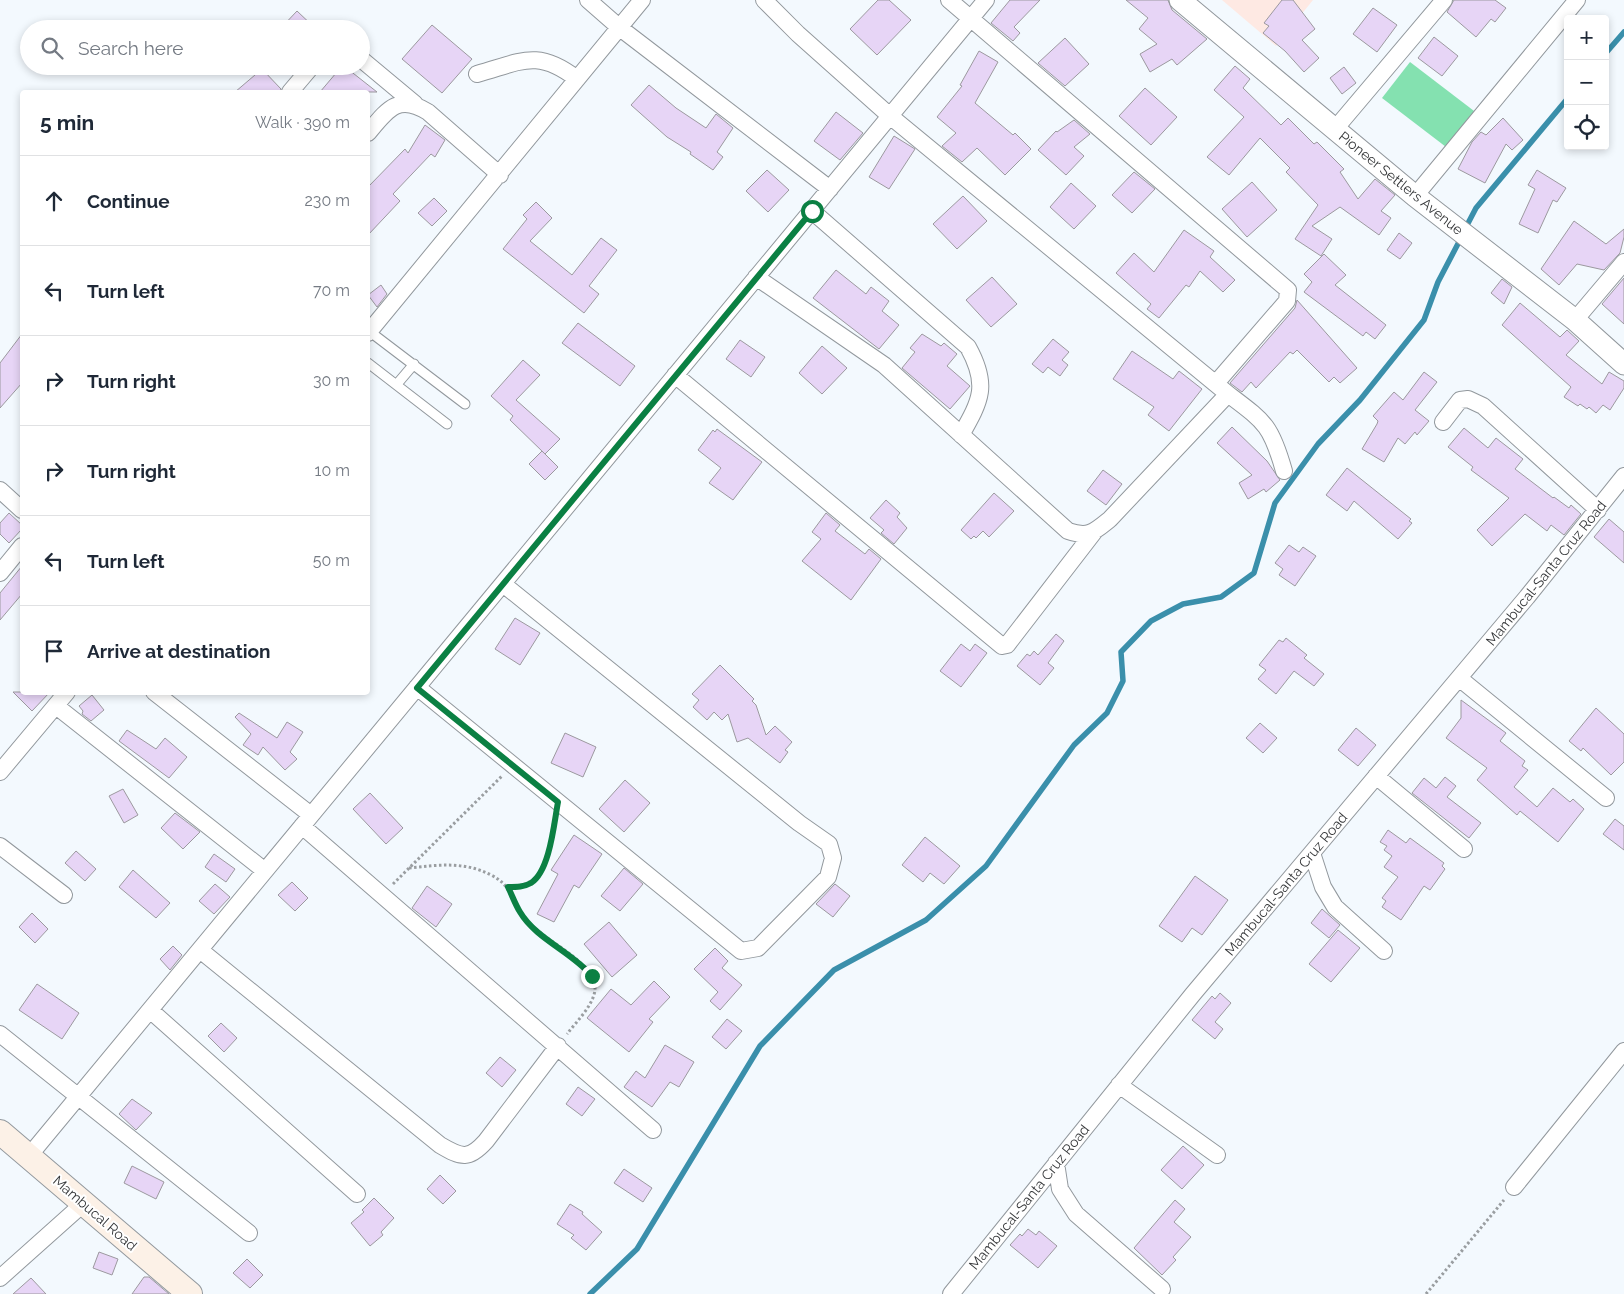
<!DOCTYPE html>
<meta charset="utf-8">
<style>
body{margin:0;font-family:Raleway,sans-serif;background:#f6f6f7;color:#1f2937}
.controls{position:absolute;right:15px;top:15px;display:grid;overflow:hidden;border-radius:5px;box-shadow:0 2px 8px #0003}
.controls button{width:45px;height:45px;display:grid;place-items:center;padding:0;border:0;border-bottom:1px solid #e0e1e3;background:#fff;color:#1f2937;font:25px sans-serif}
.stop{position:absolute;width:15px;height:15px;margin:-11px;border:4px solid #0b8043;border-radius:50%;background:#fff}
.stop.end{background:#0b8043;border-color:#fff;box-shadow:0 1px 5px #0008}
.list{margin:0;padding:0;list-style:none}
h2{display:flex;justify-content:space-between;align-items:center;height:65px;margin:0;padding:0 20px;font-size:21px}
h2 small{font-size:16px;font-weight:400;color:#747a83}
.list li{display:grid;grid-template-columns:32px 1fr auto;gap:15px;align-items:center;box-sizing:border-box;height:90px;padding:0 20px;border-top:1px solid #e0e1e3}
.list b{display:block;font-size:19px;white-space:nowrap}
.list em{font-size:16px;font-style:normal;color:#747a83}
.icon{flex:none;width:28px;height:28px;fill:none;stroke:currentColor;stroke-width:2;stroke-linecap:round;stroke-linejoin:round}
.map{position:relative;flex:none;width:1624px;height:1294px;overflow:hidden}
.search{position:absolute;background:#fff;box-shadow:0 2px 8px #0003;left:20px;top:20px;width:350px;height:55px;display:flex;align-items:center;gap:12px;box-sizing:border-box;padding:0 18px;border-radius:28px;color:#747a83;font-size:19px}
.panel{position:absolute;background:#fff;box-shadow:0 2px 8px #0003;left:20px;top:90px;width:350px;height:605px;border-radius:5px}
.map>svg:first-child{display:block}
</style>
<div class="map">
<svg width="1624" height="1294" viewBox="0 0 1624 1294">
<rect width="100%" height="100%" fill="#f3f9fe"/>
<!-- education -->
<path fill="#fee9e3" d="M1222 0H1313L1276 46Z"/>
<!-- green -->
<path fill="#84e1b0" d="M1410 62 1478 114 1450 150 1382 98Z"/>
<g fill="none" stroke-linecap="round" stroke-linejoin="round">
<!-- stream -->
<path stroke="#3a8fab" stroke-width="5.5" d="M1605 54 1624 32
M1465 229 1476 208 1568 98
M590 1294 637 1249 760 1046 834 970 926 920 986 866 1074 745 1107 713 1123 681 1121 652 1151 621 1183 604 1221 597 1254 573 1275 503 1318 444 1360 400 1424 320 1438 282 1461 238"/>
</g>
<!-- building -->
<path fill="#e7d5f6" stroke="#9c999f" d="M878 0H889L911 20 877 55 850 29Z
M1010 0H1040L1014 27 1020 33 1013 41 991 23Z
M1126 0H1168L1172 10 1207 39 1177 65 1172 59 1150 72 1140 54 1157 44 1139 29 1148 18Z
M1282 0H1293L1315 29 1302 40 1319 58 1304 72 1285 51 1263 33 1269 26 1264 23Z
M1454 0H1495L1506 8 1495 22 1491 19 1476 37 1447 12Z
M1373 8 1397 25 1377 52 1353 34Z
M297 11 316 29H280Z
M432 25 472 59 442 93 402 59Z
M1434 37 1458 56 1442 76 1418 58Z
M1065 38 1089 64 1065 86 1038 63Z
M979 51 998 62 975 103 1013 135 1015 133 1031 149 1005 175 977 148 962 162 942 146 956 133 937 117 962 86 960 85Z
M342 66H344L377 92H320Z
M1235 66 1250 79 1243 88 1281 125 1288 118 1314 144 1317 142 1344 169 1340 172 1358 199 1375 179 1395 195 1381 211 1391 218 1379 235 1340 207 1312 226 1332 239 1321 256 1295 239 1318 205 1286 172 1290 168 1260 138 1229 175 1207 157 1244 117 1214 90Z
M1344 67 1356 83 1342 94 1330 78Z
M262 69 281 89 280 92H235Z
M649 85 676 108 706 128 716 114 733 128 717 152 723 157 713 170 690 154 691 152 667 137 631 105Z
M1145 88 1177 117 1151 145 1119 116Z
M836 112 863 133 840 160 814 141Z
M1503 118 1523 140 1512 150 1506 144 1485 183 1458 169 1472 142 1481 132 1486 135Z
M1074 120 1090 134 1074 147 1084 156 1066 175 1038 150 1056 131 1057 132Z
M425 125 445 140 435 157 431 154 393 194 400 201 368 235V187L405 149 408 153Z
M894 136 915 149 889 189 869 177Z
M767 170 789 190 768 212 746 191Z
M1537 170 1566 188 1557 202 1553 200 1538 233 1519 224 1535 189 1528 185Z
M1134 172 1155 189 1132 213 1112 195Z
M1252 182 1277 210 1247 237 1222 209Z
M1071 183 1096 206 1074 229 1050 207Z
M963 196 987 221 957 249 933 224Z
M434 198 447 211 432 226 418 213Z
M536 202 552 218 530 241 572 275 601 238 617 250 589 286 599 294 584 313 503 249 527 219 523 215Z
M1574 221 1606 244 1624 229V237L1620 253 1604 270 1577 264 1559 285 1541 269Z
M1184 230 1214 251 1210 257 1235 280 1223 292 1200 271 1189 287 1186 285 1159 318 1147 309 1151 304 1116 273 1134 253 1154 272Z
M1399 233 1412 243 1400 259 1387 250Z
M1324 254 1346 275 1335 285 1386 325 1375 339 1366 332 1363 336 1304 292 1312 282 1304 274Z
M836 270 866 294 871 287 889 301 882 311 899 325 879 349 813 298Z
M992 277 1017 304 991 327 966 300Z
M1624 278V324L1602 304Z
M1502 279 1512 287 1504 304 1491 293Z
M381 285 387 294 377 307 368 295Z
M1297 300 1357 368 1340 383 1334 377 1329 382 1297 350 1293 354 1290 352 1256 388 1251 382 1242 392 1230 383 1295 308Z
M1520 303 1560 337 1567 330 1579 341 1566 355 1602 384 1609 372 1624 381V388L1610 410 1603 405 1596 413 1589 407 1587 409 1580 404 1578 406 1564 397 1571 387 1502 325Z
M578 323 635 366 620 386 562 343Z
M22 334V383L0 408V363Z
M922 334 941 346 944 343 957 354 947 366 970 386 950 409 902 368 915 352 910 348Z
M1053 339 1069 352 1062 360 1068 365 1060 376 1048 367 1043 373 1032 364Z
M740 340 765 357 751 377 726 359Z
M822 346 847 368 822 394 799 373Z
M1132 351 1173 379 1179 371 1202 389 1169 431 1148 415 1154 407 1113 379Z
M523 360 540 375 516 400 560 439 545 454 510 420 513 416 491 396Z
M1424 372 1437 382 1415 410 1429 421 1417 435 1415 432 1405 444 1398 438 1384 462 1362 449 1377 424 1378 421 1373 416 1394 392 1403 400Z
M1232 427 1267 461 1280 480 1266 492 1264 489 1248 499 1239 483 1252 475 1217 443Z
M1464 428 1488 448 1496 438 1523 459 1515 469 1553 498 1554 497 1569 508 1571 505 1581 514 1564 535 1551 525 1547 531 1525 514 1492 546 1477 530 1509 498 1471 470 1473 467 1448 447Z
M717 429 762 462 733 500 709 483 721 468 698 450 713 430 715 432Z
M542 451 558 467 545 480 529 464Z
M1347 468 1411 519 1409 521 1412 523 1398 539 1354 501 1347 511 1326 495Z
M1103 470 1122 484 1106 505 1087 491Z
M994 493 1014 511 989 537 983 531 976 538 974 536 971 539 961 530Z
M886 500 900 513 897 517 907 528 894 544 881 533 884 530 870 518Z
M9 513 22 525V529L9 543 0 534V523Z
M826 513 840 525 835 531 865 554 869 549 881 559 851 600 802 561 821 539 812 532Z
M1609 519 1624 532V563L1594 537Z
M1289 545 1299 552 1303 547 1316 556 1295 586 1279 575 1283 569 1275 563Z
M22 566V594L0 620V593Z
M515 618 540 633 520 665 495 649Z
M1056 634 1064 641 1048 663 1054 668 1040 685 1017 666 1027 654 1030 656 1034 651 1038 655Z
M1286 638 1307 655 1304 658 1324 674 1314 686 1294 671 1276 694 1258 679 1266 670 1259 665 1279 640 1283 642Z
M961 644 970 651 975 644 987 653 961 687 940 671Z
M720 665 754 699 752 701 756 705 766 735 775 726 792 742 785 750 788 752 780 763 748 738 737 742 728 714 722 720 714 712 707 720 693 707 699 700 692 694Z
M13 692H50L32 711Z
M92 695 104 710 91 721 82 714 83 711 79 706Z
M1461 700 1506 733 1500 741 1525 761 1522 766 1528 770 1514 787 1537 807 1553 788 1570 802 1573 799 1584 809 1558 842 1520 811 1517 815 1477 780 1487 768 1446 738 1461 718Z
M1596 708 1624 734V762L1611 775 1583 748 1581 751 1569 741Z
M239 713 277 738 287 722 303 732 290 752 297 759 285 770 263 747 258 755 243 745 251 734 235 717Z
M1260 723 1277 738 1263 753 1246 738Z
M1356 728 1376 745 1358 766 1338 750Z
M127 730 156 749 165 738 187 757 169 778 119 741Z
M565 733 596 747 583 777 551 763Z
M1445 777 1456 786 1447 797 1481 823 1469 838 1412 793 1424 778 1436 788Z
M625 780 650 803 624 832 599 809Z
M123 789 138 815 124 823 109 796Z
M370 793 403 828 386 844 353 809Z
M175 813 200 832 183 849 161 828Z
M1615 819 1624 826V850L1603 834Z
M1388 830 1406 843 1410 838 1444 863 1442 866 1445 869 1430 890 1424 886 1401 920 1382 907 1386 901 1382 898 1398 877 1384 867 1392 856 1384 850 1387 846 1380 842Z
M574 835 602 854 579 888 574 885 554 922 537 914 558 874 551 870Z
M925 837 960 866 944 884 930 873 923 882 902 865Z
M76 851 96 869 85 881 65 863Z
M214 854 235 869 226 882 205 867Z
M624 868 643 884 620 911 601 896Z
M133 870 170 903 156 918 119 887Z
M1195 876 1228 900 1202 935 1192 928 1182 942 1159 926Z
M292 882 308 898 295 911 278 895Z
M215 884 230 897 214 914 199 901Z
M835 884 850 896 833 917 816 904Z
M427 886 452 904 436 927 412 908Z
M1322 909 1340 925 1329 938 1311 923Z
M32 913 48 929 35 943 19 927Z
M609 922 637 955 612 977 584 944Z
M1338 930 1360 948 1331 982 1309 964Z
M173 946 182 955 170 970 160 959Z
M715 948 728 961 722 968 742 985 720 1010 710 1001 718 992 694 969Z
M654 981 670 997 649 1019 653 1022 629 1052 587 1018 611 989 631 1005Z
M37 984 79 1013 62 1039 19 1010Z
M1220 993 1231 1003 1215 1022 1223 1029 1215 1039 1192 1020 1212 996 1215 999Z
M727 1019 742 1031 726 1049 712 1037Z
M221 1023 237 1038 224 1052 208 1036Z
M665 1045 694 1062 679 1087 670 1082 652 1107 624 1087 636 1071 645 1078Z
M500 1057 516 1070 502 1087 486 1073Z
M578 1087 595 1099 582 1116 566 1104Z
M132 1099 152 1113 136 1130 119 1114Z
M1183 1146 1204 1165 1182 1189 1161 1170Z
M132 1166 164 1182 156 1199 124 1183Z
M624 1169 652 1188 643 1202 614 1183Z
M440 1175 456 1191 443 1204 427 1189Z
M374 1198 394 1218 381 1232 383 1235 370 1246 351 1223 364 1212 362 1210Z
M1175 1200 1185 1209 1174 1222 1191 1237 1173 1257 1176 1260 1162 1275 1134 1248Z
M570 1204 583 1212 582 1214 602 1232 586 1250 571 1238 574 1235 557 1224Z
M1028 1229 1036 1235 1039 1231 1057 1246 1038 1268 1010 1245 1020 1234 1022 1236Z
M99 1252 118 1259 112 1275 93 1268Z
M247 1259 263 1275 250 1288 233 1273Z
M144 1277H149L169 1294H132Z
M31 1278 46 1294H13Z"/>
<g fill="none" stroke-linecap="round" stroke-linejoin="round">
<defs>
<path id="service" d="M369 331 465 404
M368 363 447 424
M397 384 414 364"/>
<path id="minor" d="M588 0 620 28 830 189
M949 0 1288 290 1287 301 1217 382
M361 59 415 104
M477 74C521 62 537 48 577 79
M290 92 312 66
M1335 129 1444 0
M368 133C387 110 398 93 428 112L500 175
M1415 196 1577 0
M812 211 968 347C989 385 981 400 961 435
M756 277 884 365 1068 531C1089 538 1094 532 1110 519L1228 394 890 116 798 34 764 0
M1575 320 1624 262
M368 333 642 0
M675 375 1002 646 1007 645 1094 532
M1228 394C1265 422 1271 425 1284 471
M1443 422 1460 400 1468 399 1483 406 1598 510
M0 490 22 510
M0 573 22 546
M1459 678 1606 798
M417 687 741 951 758 948 828 877 833 858 829 844 799 823 503 584
M154 692 311 815
M56 706 265 871
M0 772 67 692
M1376 776 1464 849
M302 826 653 1130
M0 846 64 895
M1312 853 1323 887 1335 907 1384 951
M200 950 440 1145C462 1158 469 1160 486 1141L558 1046
M150 1010 357 1194
M0 1034 249 1233
M1119 1085 1217 1155
M29 1156 986 0
M1056 1163 1060 1189 1076 1214 1162 1289
M1514 1187 1624 1051
M0 1278 84 1203
M951 1294 1193 994 1527 597 1624 476"/>
<path id="tertiary" d="M1180 0 1415 196 1575 320 1624 364"/>
<path id="secondary" d="M0 1132 190 1294"/>
</defs>
<!-- service casing -->
<use href="#service" stroke="#92989d" stroke-width="11"/>
<!-- minor casing -->
<use href="#minor" stroke="#92989d" stroke-width="18"/>
<!-- tertiary casing -->
<use href="#tertiary" stroke="#92989d" stroke-width="23"/>
<!-- secondary casing -->
<use href="#secondary" stroke="#92989d" stroke-width="26"/>
<!-- path -->
<path stroke="#9a9ea1" stroke-width="3" stroke-dasharray="2.5 2.5" stroke-linecap="butt" d="M409 868C438 865 464 861 491 875 511 885 509 896 520 913 525 920 535 928 542 934 557 946 597 967 595 990 593 1006 576 1022 567 1034
M393 884 502 776
M509 887C549 885 548 853 554 820
M1426 1294 1504 1200"/>
<!-- service -->
<use href="#service" stroke="#fff" stroke-width="9"/>
<!-- minor -->
<use href="#minor" stroke="#fff" stroke-width="16"/>
<!-- tertiary -->
<use href="#tertiary" stroke="#fff" stroke-width="21"/>
<!-- secondary -->
<use href="#secondary" stroke="#fcf1e7" stroke-width="24"/>
</g>
<g fill="none" stroke-linecap="round" stroke-linejoin="round">
<!-- route -->
<path stroke="#0b8043" stroke-width="6" d="M592 976C572 952 536 939 520 912 515 904 512 895 508 887 517 887 524 887 531 883 550 871 554 823 558 802L417 688 812 211"/>
</g>
<g text-anchor="middle" stroke-width="4" stroke-linejoin="round" paint-order="stroke">
<!-- street labels -->
<g font-size="14" fill="#36383a" stroke="#fff">
<text transform="translate(1401 183) rotate(39)" y="5">Pioneer Settlers Avenue</text>
<text transform="translate(1546 573) rotate(-51)" y="5">Mambucal-Santa Cruz Road</text>
<text transform="translate(1286 884) rotate(-50)" y="5">Mambucal-Santa Cruz Road</text>
<text transform="translate(1029 1197) rotate(-51)" y="5">Mambucal-Santa Cruz Road</text>
<text transform="translate(95 1213) rotate(41)" y="5">Mambucal Road</text>
</g>
</g>
</svg>
<div class="controls">
<button>+</button>
<button>−</button>
<button><svg class="icon" aria-label="locate" viewBox="0 0 24 24"><circle cx="12" cy="12" r="6"/><path d="M12 2v4M12 18v4M2 12h4M18 12h4"/></svg></button>
</div>
<div class="stop" style="left:812px;top:211px"></div>
<div class="stop end" style="left:592px;top:976px"></div>
<div class="search"><svg class="icon" aria-label="search" viewBox="0 0 24 24"><circle cx="10" cy="10" r="6"/><path d="M15 15l6 6"/></svg>Search here</div>
<section class="panel">
<h2>5 min<small>Walk · 390 m</small></h2>
<ul class="list">
<li><svg class="icon" aria-label="ahead" viewBox="0 0 24 24"><path d="M12 20V5M6 11l6-6 6 6"/></svg><div><b>Continue</b></div><em>230 m</em></li>
<li><svg class="icon" aria-label="left" viewBox="0 0 24 24"><path d="M17 20v-9H6M10 6l-5 5 5 5"/></svg><div><b>Turn left</b></div><em>70 m</em></li>
<li><svg class="icon" aria-label="right" viewBox="0 0 24 24"><path d="M7 20v-9h11M14 6l5 5-5 5"/></svg><div><b>Turn right</b></div><em>30 m</em></li>
<li><svg class="icon" aria-label="right" viewBox="0 0 24 24"><path d="M7 20v-9h11M14 6l5 5-5 5"/></svg><div><b>Turn right</b></div><em>10 m</em></li>
<li><svg class="icon" aria-label="left" viewBox="0 0 24 24"><path d="M17 20v-9H6M10 6l-5 5 5 5"/></svg><div><b>Turn left</b></div><em>50 m</em></li>
<li><svg class="icon" aria-label="arrive" viewBox="0 0 24 24"><path d="M6 21V4h12l-3 4 3 4H6"/></svg><div><b>Arrive at destination</b></div></li>
</ul>
</section>
</div>
